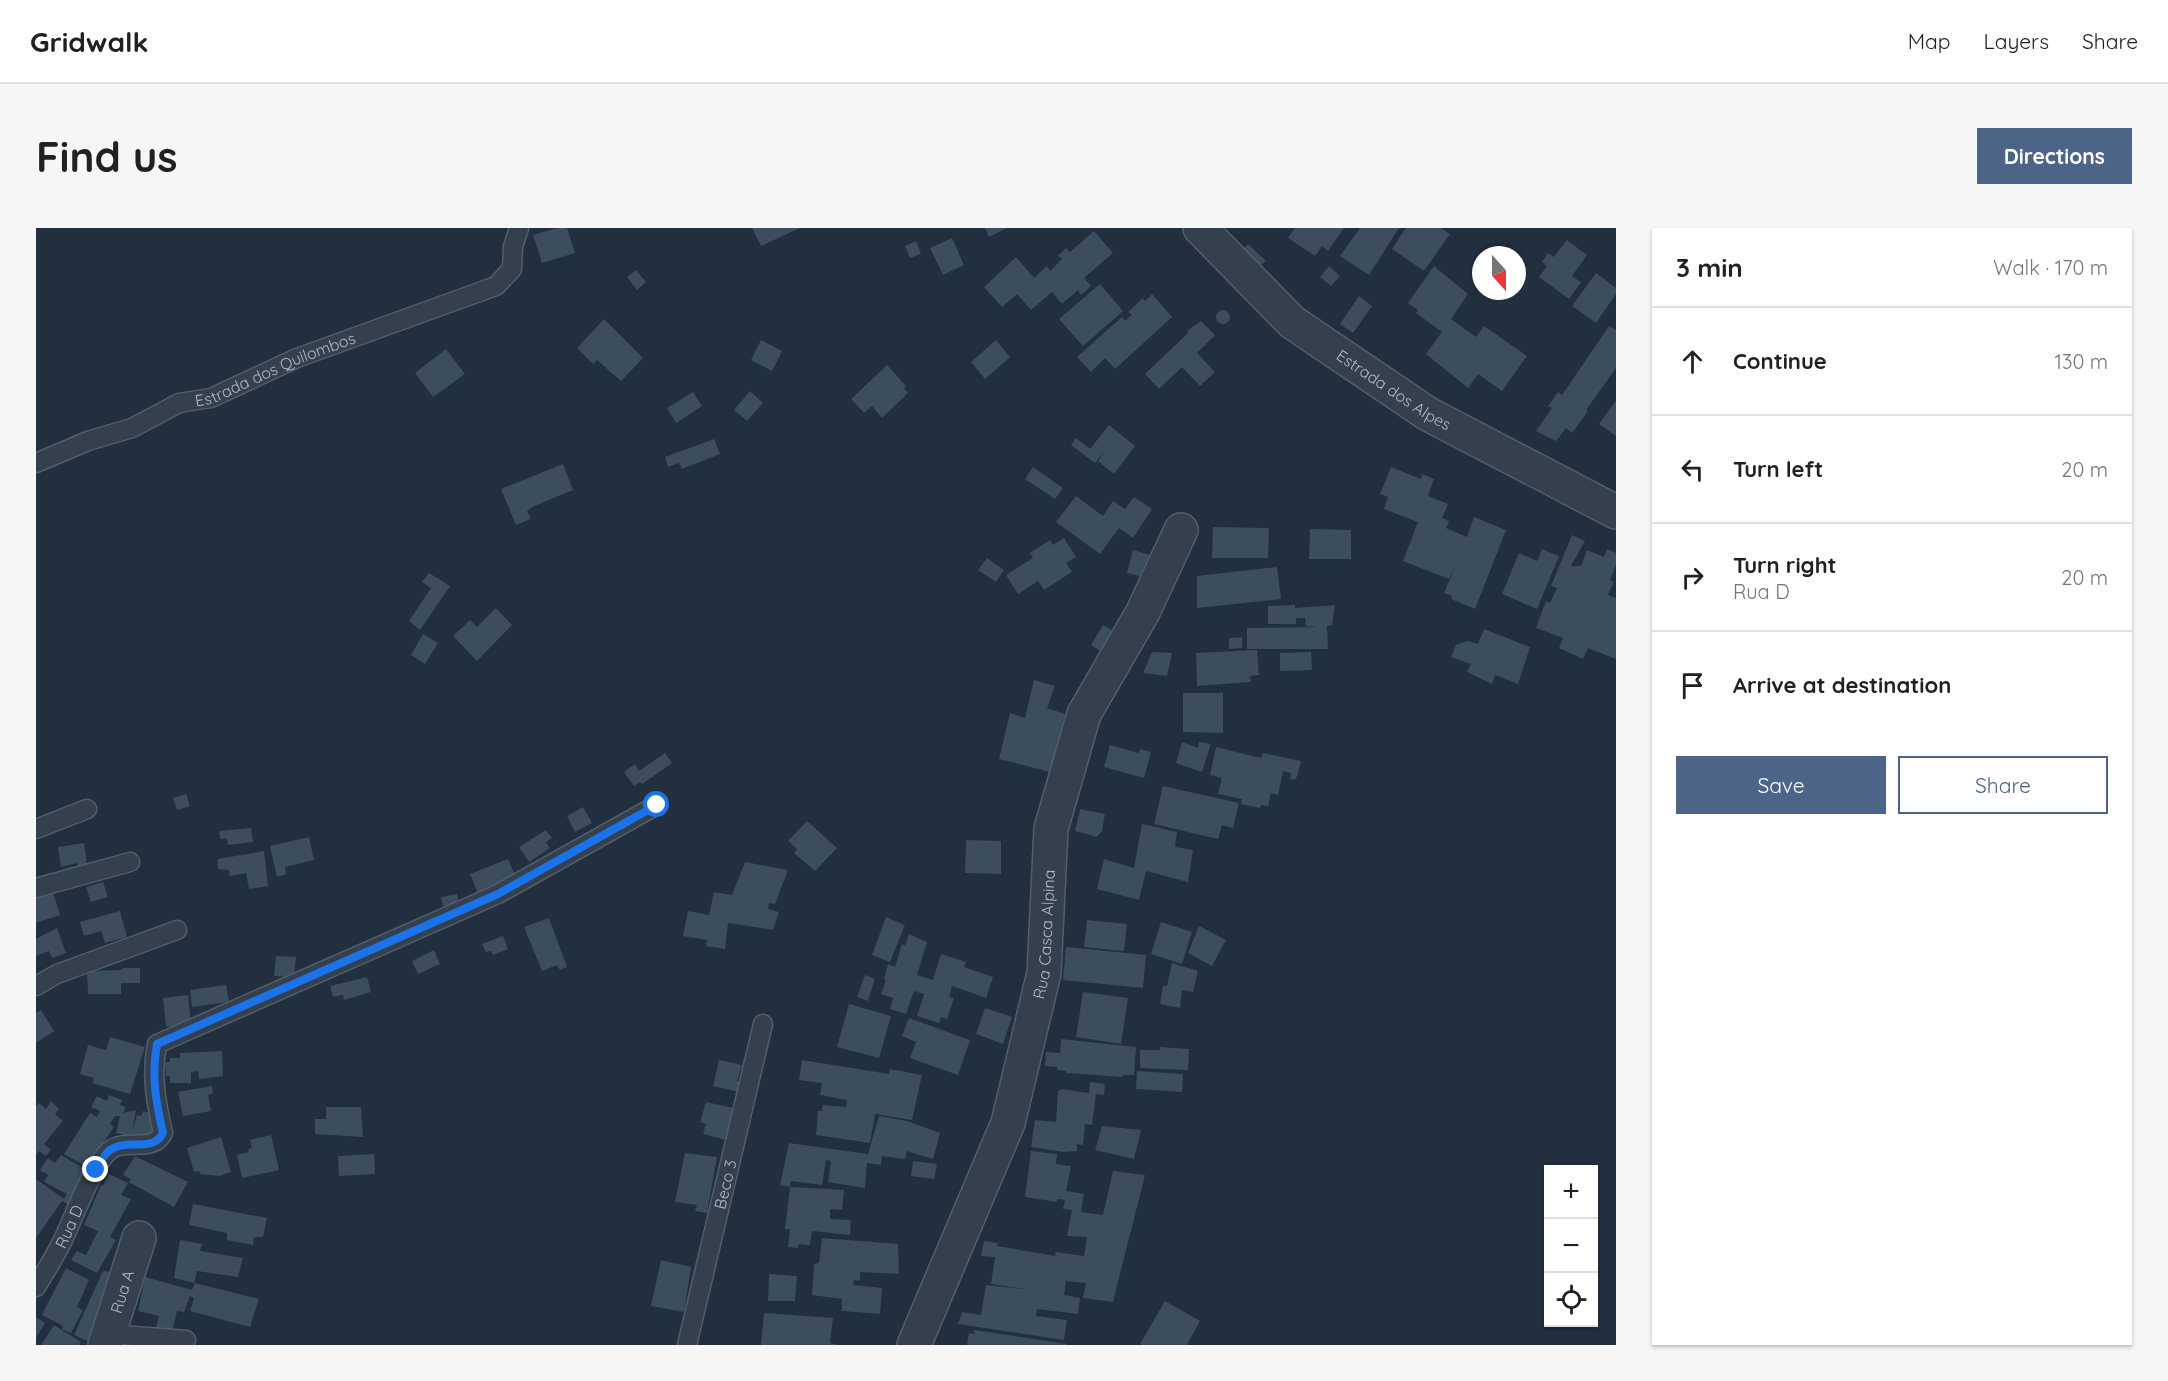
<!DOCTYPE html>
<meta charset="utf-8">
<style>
body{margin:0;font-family:Quicksand,sans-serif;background:#f6f6f6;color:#202124}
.controls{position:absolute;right:18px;bottom:18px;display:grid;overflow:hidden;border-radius:0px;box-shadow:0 2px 4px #0004}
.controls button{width:54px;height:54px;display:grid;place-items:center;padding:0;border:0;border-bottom:2px solid #e0e0e0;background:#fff;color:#202124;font:30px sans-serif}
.compass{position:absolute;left:1436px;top:18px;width:54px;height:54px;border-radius:50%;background:#fff;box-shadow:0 2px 4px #0004;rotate:159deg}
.stop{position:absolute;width:18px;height:18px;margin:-14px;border:4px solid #1a73e8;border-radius:50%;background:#fff}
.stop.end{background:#1a73e8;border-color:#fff;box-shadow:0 2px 6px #0008}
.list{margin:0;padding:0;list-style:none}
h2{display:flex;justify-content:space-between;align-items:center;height:78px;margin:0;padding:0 24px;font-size:26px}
h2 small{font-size:20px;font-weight:400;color:#757577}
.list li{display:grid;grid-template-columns:39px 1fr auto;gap:18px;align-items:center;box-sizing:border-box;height:108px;padding:0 24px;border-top:2px solid #e0e0e0}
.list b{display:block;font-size:22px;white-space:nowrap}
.list p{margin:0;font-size:20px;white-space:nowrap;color:#757577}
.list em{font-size:20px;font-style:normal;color:#757577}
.actions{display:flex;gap:12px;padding:18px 24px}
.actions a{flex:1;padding:14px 0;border:2px solid #4b6487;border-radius:0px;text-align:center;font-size:21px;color:#4b6487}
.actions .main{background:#4b6487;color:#fff}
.icon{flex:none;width:33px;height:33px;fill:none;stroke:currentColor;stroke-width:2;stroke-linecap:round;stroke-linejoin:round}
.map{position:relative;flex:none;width:1580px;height:1117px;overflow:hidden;border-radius:0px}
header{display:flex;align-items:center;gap:36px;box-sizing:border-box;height:84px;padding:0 30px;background:#fff;border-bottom:2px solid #e0e0e0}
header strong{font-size:28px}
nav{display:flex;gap:33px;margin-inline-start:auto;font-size:21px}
.intro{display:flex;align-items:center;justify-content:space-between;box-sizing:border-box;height:144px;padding:0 36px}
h1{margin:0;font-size:42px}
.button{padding:15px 27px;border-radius:0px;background:#4b6487;color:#fff;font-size:21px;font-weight:700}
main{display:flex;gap:36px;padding:0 36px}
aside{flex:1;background:#fff;border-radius:0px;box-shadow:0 2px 4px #0004}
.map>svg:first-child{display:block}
</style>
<header>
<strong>Gridwalk</strong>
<nav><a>Map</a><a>Layers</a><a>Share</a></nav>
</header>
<div class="intro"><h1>Find us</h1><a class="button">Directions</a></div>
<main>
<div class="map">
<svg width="1580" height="1117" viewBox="0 0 1580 1117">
<rect width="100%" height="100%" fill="#212f3e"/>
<!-- building -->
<path fill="#3c4d5e" d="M521 0H531L539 25 506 35 497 7Z
M716 0H764L725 18Z
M949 0H971L953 9Z
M1259 0H1308L1292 23 1286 18 1279 28 1252 10Z
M1324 0H1363L1333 47 1304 28Z
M1370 0H1405L1414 6 1388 43 1356 21Z
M1058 3 1077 25 1048 50 1055 58 1045 67 1042 62 1026 76 1016 64 995 82 981 66 966 79 948 59 980 29 998 50 1011 38 1014 43 1026 31 1022 28 1030 20 1034 24Z
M916 10 928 37 907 47 894 20Z
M1531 12 1551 27 1536 48 1545 54 1533 71 1503 49 1511 38 1506 34 1512 25 1518 29Z
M880 13 885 26 874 30 869 18Z
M1212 16 1230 33 1223 38 1207 21Z
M1293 38 1304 48 1295 58 1284 49Z
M1398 38 1432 66 1415 91 1440 109 1448 98 1491 128 1466 163 1442 146 1432 160 1390 126 1406 104 1380 85 1382 82 1372 75Z
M600 42 610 54 601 62 591 49Z
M1560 45 1580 60V66L1560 95 1536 78Z
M1064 56 1087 83 1047 118 1023 91Z
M1116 66 1136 89 1079 141 1069 130 1055 144 1041 129 1086 89 1089 93 1096 87 1092 84 1107 70 1109 73Z
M1323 68 1336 78 1317 105 1304 96Z
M1180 89a7 7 0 1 1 14 0a7 7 0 1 1-14 0Z
M568 91 607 130 585 153 561 132 557 136 541 120Z
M1165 93 1179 107 1161 125 1179 144 1164 158 1146 139 1123 161 1109 146 1152 105 1151 103Z
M1573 98 1580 102V140L1550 182 1552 183 1536 205 1530 200 1520 213 1500 203 1516 180 1512 178 1522 164 1526 167Z
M725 112 746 123 736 143 715 132Z
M960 112 974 129 949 151 935 134Z
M410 121 429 146 397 169 379 145Z
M851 137 870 158 868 160 872 165 846 190 836 178 828 185 815 171Z
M714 163 727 175 711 193 698 182Z
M657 164 666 178 640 195 631 180Z
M1580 173V208L1563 196Z
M1073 197 1099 218 1078 246 1062 233 1070 221 1059 235 1035 217 1040 210 1054 221Z
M678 211 684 226 646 241 643 235 632 239 629 229Z
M527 236 537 262 498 278 491 283 495 291 480 297 465 261Z
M997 239 1027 260 1019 271 989 251Z
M1355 239 1385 251 1386 246 1398 251 1392 268 1412 276 1406 290 1413 293 1410 300 1431 309 1438 289 1470 302 1439 381 1415 371 1416 368 1408 365 1420 337 1413 351 1367 333 1382 294 1348 281 1352 269 1344 266Z
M1040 268 1067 288 1077 273 1089 281 1098 269 1116 281 1097 310 1083 300 1064 326 1020 294Z
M1177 299 1233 300 1232 330H1176Z
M1274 301 1315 302V331H1273Z
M1536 307 1549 313 1535 338H1545L1551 322 1568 329 1571 321 1580 325V337L1574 352 1578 354 1572 367 1580 370V431L1552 420 1547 431 1523 420 1527 410 1500 400 1510 373 1514 375 1521 360 1515 358Z
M1028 310 1040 329 1030 335 1036 344 1008 362 1002 353 982 366 970 347 997 330 994 325 1014 312 1017 317Z
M1506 321 1523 328 1501 381 1466 366 1483 325 1501 333Z
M1097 322 1121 329 1115 351 1091 345Z
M951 330 968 342 960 354 942 342Z
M1241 339 1245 371 1161 380V348Z
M393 345 414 358 384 402 373 393 395 360 386 354Z
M1259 377V380L1299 377 1296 397 1291 398 1292 421H1211V400L1282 399 1270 398 1269 390H1260V396H1232V378Z
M460 380 476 397 441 433 417 408 434 392 441 399Z
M1067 397 1082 406 1069 426 1055 417Z
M1448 401 1494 419 1482 456 1459 447 1456 456 1431 444 1435 436 1415 429 1420 417 1431 413 1442 416Z
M387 406 402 415 389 436 375 427Z
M1206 409V420L1193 421V410Z
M1221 422 1223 447 1214 448 1215 454 1161 458 1160 425Z
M1116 424 1136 425 1131 448 1107 445Z
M1275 424 1276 442 1244 443V425Z
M998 452 1019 458 1011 480 1029 486 1014 544 963 531 974 485 989 490Z
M1147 465H1187V505L1147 504Z
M1146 514 1162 520 1163 514 1175 516 1166 544 1140 535Z
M1074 517 1103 525 1104 521 1115 524 1108 550 1068 539Z
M1180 519 1225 530 1227 525 1265 533 1262 546 1259 552 1254 551 1255 545 1247 543 1242 567 1235 565 1232 578 1225 577 1224 580 1205 576 1206 571 1182 566 1186 550 1174 547Z
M629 525 636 535 606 556 604 554 598 558 588 544 599 536 603 543Z
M1127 558 1203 575 1197 600 1186 597 1182 611 1118 596Z
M150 566 154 578 141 582 137 570Z
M547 579 556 595 539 604 531 588Z
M1044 581 1069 586 1066 603 1061 609 1039 603Z
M771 593 801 620 779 643 758 625 761 621 752 613Z
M1106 596 1141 604 1139 619 1157 622 1152 654 1110 643 1103 672 1061 661 1068 631 1098 640Z
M215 600 217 614 192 617 191 610 184 611 183 603Z
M510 602 516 610 510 614 514 620 493 634 483 619Z
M273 609 278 632 249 639 250 646 241 649 234 618Z
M930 612 965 613V646L929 645Z
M48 615 51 637 42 640 41 635 25 639 22 619Z
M228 623 232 658 213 661 210 645 194 648 193 642 182 641V631Z
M472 631 481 652 443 668 434 646Z
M709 634 752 642 739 676 733 675 732 681 743 684 737 702 692 695 689 721 670 718 671 712 647 708 652 683 673 687 678 664 696 667Z
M67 654 72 669 55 674 50 659Z
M17 664 24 687 0 695V669Z
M421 666 423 675 407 678 405 669Z
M84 683 91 709 69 715 65 703 48 708 44 694Z
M850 689 869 697 854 734 836 727Z
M513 690 531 739 524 742 521 737 506 743 488 699Z
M1051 692 1091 696 1088 723 1048 719Z
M1125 694 1156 704 1146 736 1115 726Z
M1163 698 1190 712 1176 738 1152 725Z
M21 700 30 725 16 730 13 723 0 728V711Z
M873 706 891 714 881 747 897 752 905 726 930 734 928 739 957 749 950 770 916 758 913 769 918 770 911 791 905 789 903 795 881 788 888 766 878 763 870 786 854 781 857 770 845 766 850 752 848 751 852 736 859 739 866 716 869 718Z
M467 708 472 721 457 727 455 723 450 724 446 716Z
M1030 719 1110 727 1107 760 1027 752Z
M398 722 404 736 382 746 376 733Z
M240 728 260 729 258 749 238 748Z
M1136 735 1162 743 1157 764 1146 762 1144 780 1124 776 1127 758H1131Z
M86 740H104V755H85V766H52L51 743 86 742Z
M829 747 839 751 832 773 821 769Z
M331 749 335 764 308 772 307 767 297 769 294 758Z
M190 757 193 774 156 779 154 762Z
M1047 764 1092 770 1085 816 1040 809Z
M152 767 155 796 130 799 127 770Z
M813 776 855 788 843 830 801 819Z
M949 780 976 789 967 816 940 806Z
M5 782 18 803 0 815V785Z
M873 790 934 812 922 847 874 830 880 814 866 808Z
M74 809 109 819 94 866 56 855 58 850 44 846 52 817 70 822Z
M1025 811 1100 819 1098 847H1087V849L1030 845V843L1021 842V839L1009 838 1010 824 1024 825Z
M1124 819 1153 821 1152 842 1104 840V822H1124Z
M186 823 187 848 163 851 162 843 155 844V855H134V848H130L129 834H134V830H144V825Z
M683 832 706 837 701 853 706 854 703 864 677 858Z
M766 832 853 846 854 841 886 847 876 892 839 886 834 915 780 907 782 883H786L787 877 810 879 811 872 784 867 786 855 763 852Z
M1101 843 1147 846 1146 864 1100 861Z
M1054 854 1069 856 1068 867 1060 866 1056 897 1049 896 1047 917 1041 916V923L1028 924 995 919 999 892 1020 894 1022 863 1026 861 1053 865Z
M176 858 177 865 172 867 175 883 147 888 142 864Z
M73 867 86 872 84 877 90 879 87 885 100 882 96 903 101 887 105 888 107 883 122 888 114 913 80 905 84 888H79L74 896 78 899 67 915 70 917 51 939 28 926 54 885 61 889 64 883 55 879 61 868 71 873Z
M15 873 23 881 19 886 27 893 8 916 15 922 10 928 3 923 0 927V878L3 875 10 881Z
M670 874 698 880 690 912 667 906 670 896 664 894Z
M290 879H325L327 909 279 906V891H290Z
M843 888 871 893 904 905 897 931 871 923 869 931 846 928 845 937 831 935 829 960 792 954 795 933 790 932 786 957 755 953 754 959 744 957 753 915 832 926Z
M1066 898 1105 902 1098 931 1059 922Z
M235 907 243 942 206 950 201 927 213 924 212 921 216 920 214 912Z
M185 909 195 944 183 948 164 946 163 943 158 944 151 920Z
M995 923 1021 926 1020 936 1035 938 1030 963 1048 966 1045 984 1067 987 1077 943 1109 947 1077 1074 1047 1070 1050 1055 1030 1053 1028 1067 1044 1070 1042 1086 1001 1081 1000 1088 1031 1092 1028 1112 922 1096 926 1084 945 1087 950 1057 995 1062 955 1056 959 1029 945 1028 948 1013 961 1015V1018L1019 1028 1020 1024 1048 1028 1051 1009 1031 1008 1036 982 1027 981 1029 972 1021 971V974L989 969Z
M649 925 681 929 671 985 659 983 661 977 639 974Z
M338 926 339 946 303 948 302 928Z
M25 927 49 941 39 958 49 964 38 980 26 973 0 1010V951L28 971 31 966 8 954 12 947 4 942 12 930 19 935Z
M99 928 152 954 138 979 93 954 95 951 87 947Z
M877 933 901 936 898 951 875 948Z
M73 946 92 955 85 967 95 971 74 1009 80 1012 61 1045 35 1032 41 1023 50 1027 62 1003 48 997 65 957H67Z
M754 959 808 962 806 982 794 981V991L815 992 814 1007 776 1003 774 1017 763 1016 762 1020 752 1019 754 1001H749Z
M157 976 231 990 227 1009H218L217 1017 191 1012V1005L153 997Z
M786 1010 862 1016 863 1046 824 1044V1053L818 1052 817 1057 846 1060 844 1086 806 1083V1071L776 1067 778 1036 783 1035Z
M144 1012 166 1016 164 1023 207 1030 202 1049 161 1043 158 1055 138 1050Z
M625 1032 655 1039 648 1084 615 1078Z
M30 1040 53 1052 41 1079 47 1082 35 1105 26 1101 27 1098 6 1087Z
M67 1043 85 1045 61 1117 38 1107Z
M733 1046 761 1048 759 1073H732Z
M109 1049 156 1062 159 1055 223 1071 214 1099 154 1083 158 1070 154 1068 148 1084 141 1083 136 1104 120 1100 123 1088 102 1083Z
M1129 1073 1164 1093 1151 1117H1107L1104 1116Z
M728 1085 797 1090 794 1115 802 1117H725Z
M0 1089 9 1095 0 1110Z
M18 1097 45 1114 43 1117H5Z
M938 1102 1031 1116V1117H931L933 1105 938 1106Z"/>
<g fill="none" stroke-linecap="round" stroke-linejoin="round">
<defs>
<g id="service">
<path id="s1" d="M0 235 52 213 96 200 143 175 175 170 261 130 460 58 476 41 477 19 483 0"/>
<path d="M0 601 51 581"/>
<path d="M0 660 94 634"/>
<path d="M0 758 21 746 141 702"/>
<path id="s2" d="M0 1059C9 1044 18 1030 26 1014 37 992 56 938 73 923 89 909 117 926 127 905 120 874 115 848 121 816L462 666 621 577"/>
<path d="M73 1106 150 1112"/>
<path id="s3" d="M651 1117 727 796"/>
</g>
<g id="minor">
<path id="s4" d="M69 1117 103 1010"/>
<path id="s5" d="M878 1117 972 895 1008 745 1015 601 1048 486 1107 384 1145 302"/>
</g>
<g id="tertiary">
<path id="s6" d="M1164 0 1256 94 1392 186 1580 284"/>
</g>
</defs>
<!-- service casing -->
<use href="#service" stroke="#535e6c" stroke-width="21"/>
<!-- minor casing -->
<use href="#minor" stroke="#535e6c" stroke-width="36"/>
<!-- tertiary casing -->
<use href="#tertiary" stroke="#535e6c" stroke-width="36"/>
<!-- service -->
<use href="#service" stroke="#35404e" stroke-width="18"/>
<!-- minor -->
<use href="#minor" stroke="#35404e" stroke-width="33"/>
<!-- tertiary -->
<use href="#tertiary" stroke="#35404e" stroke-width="33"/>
</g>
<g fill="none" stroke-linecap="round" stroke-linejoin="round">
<!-- route -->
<path stroke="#1a73e8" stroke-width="8" d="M60 942C64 936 68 926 74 922 91 910 117 925 127 905 120 874 115 848 121 816L462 666 621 577"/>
</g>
<g text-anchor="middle" stroke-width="6" stroke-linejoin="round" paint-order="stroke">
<!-- street labels -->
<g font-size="16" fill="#b0bbca" stroke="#1a2533">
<text dy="6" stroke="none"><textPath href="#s1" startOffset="258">Estrada dos Quilombos</textPath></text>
<text dy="6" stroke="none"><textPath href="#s6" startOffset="254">Estrada dos Alpes</textPath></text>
<text dy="6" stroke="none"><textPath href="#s5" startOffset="434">Rua Casca Alpina</textPath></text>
<text dy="6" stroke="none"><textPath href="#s3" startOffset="165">Beco 3</textPath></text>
<text dy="6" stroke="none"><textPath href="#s2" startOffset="69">Rua D</textPath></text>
<text dy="6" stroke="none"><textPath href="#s4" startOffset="56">Rua A</textPath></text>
</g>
</g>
</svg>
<div class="controls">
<button>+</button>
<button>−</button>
<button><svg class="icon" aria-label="locate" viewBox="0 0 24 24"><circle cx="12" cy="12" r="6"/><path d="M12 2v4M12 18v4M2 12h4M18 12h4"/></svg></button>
</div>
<svg class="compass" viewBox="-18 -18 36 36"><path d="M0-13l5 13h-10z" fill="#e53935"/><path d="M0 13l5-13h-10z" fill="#757577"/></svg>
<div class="stop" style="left:621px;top:577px"></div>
<div class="stop end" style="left:60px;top:942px"></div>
</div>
<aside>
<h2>3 min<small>Walk · 170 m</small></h2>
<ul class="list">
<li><svg class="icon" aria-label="ahead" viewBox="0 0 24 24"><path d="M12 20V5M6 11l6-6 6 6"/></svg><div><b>Continue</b></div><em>130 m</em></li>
<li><svg class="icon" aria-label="left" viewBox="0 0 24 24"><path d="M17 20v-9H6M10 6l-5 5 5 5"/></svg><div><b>Turn left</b></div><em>20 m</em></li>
<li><svg class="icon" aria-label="right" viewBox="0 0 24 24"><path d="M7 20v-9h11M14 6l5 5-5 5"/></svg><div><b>Turn right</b><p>Rua D</p></div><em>20 m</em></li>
<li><svg class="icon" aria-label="arrive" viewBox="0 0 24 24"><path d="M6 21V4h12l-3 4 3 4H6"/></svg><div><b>Arrive at destination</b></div></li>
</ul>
<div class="actions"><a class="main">Save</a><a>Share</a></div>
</aside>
</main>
